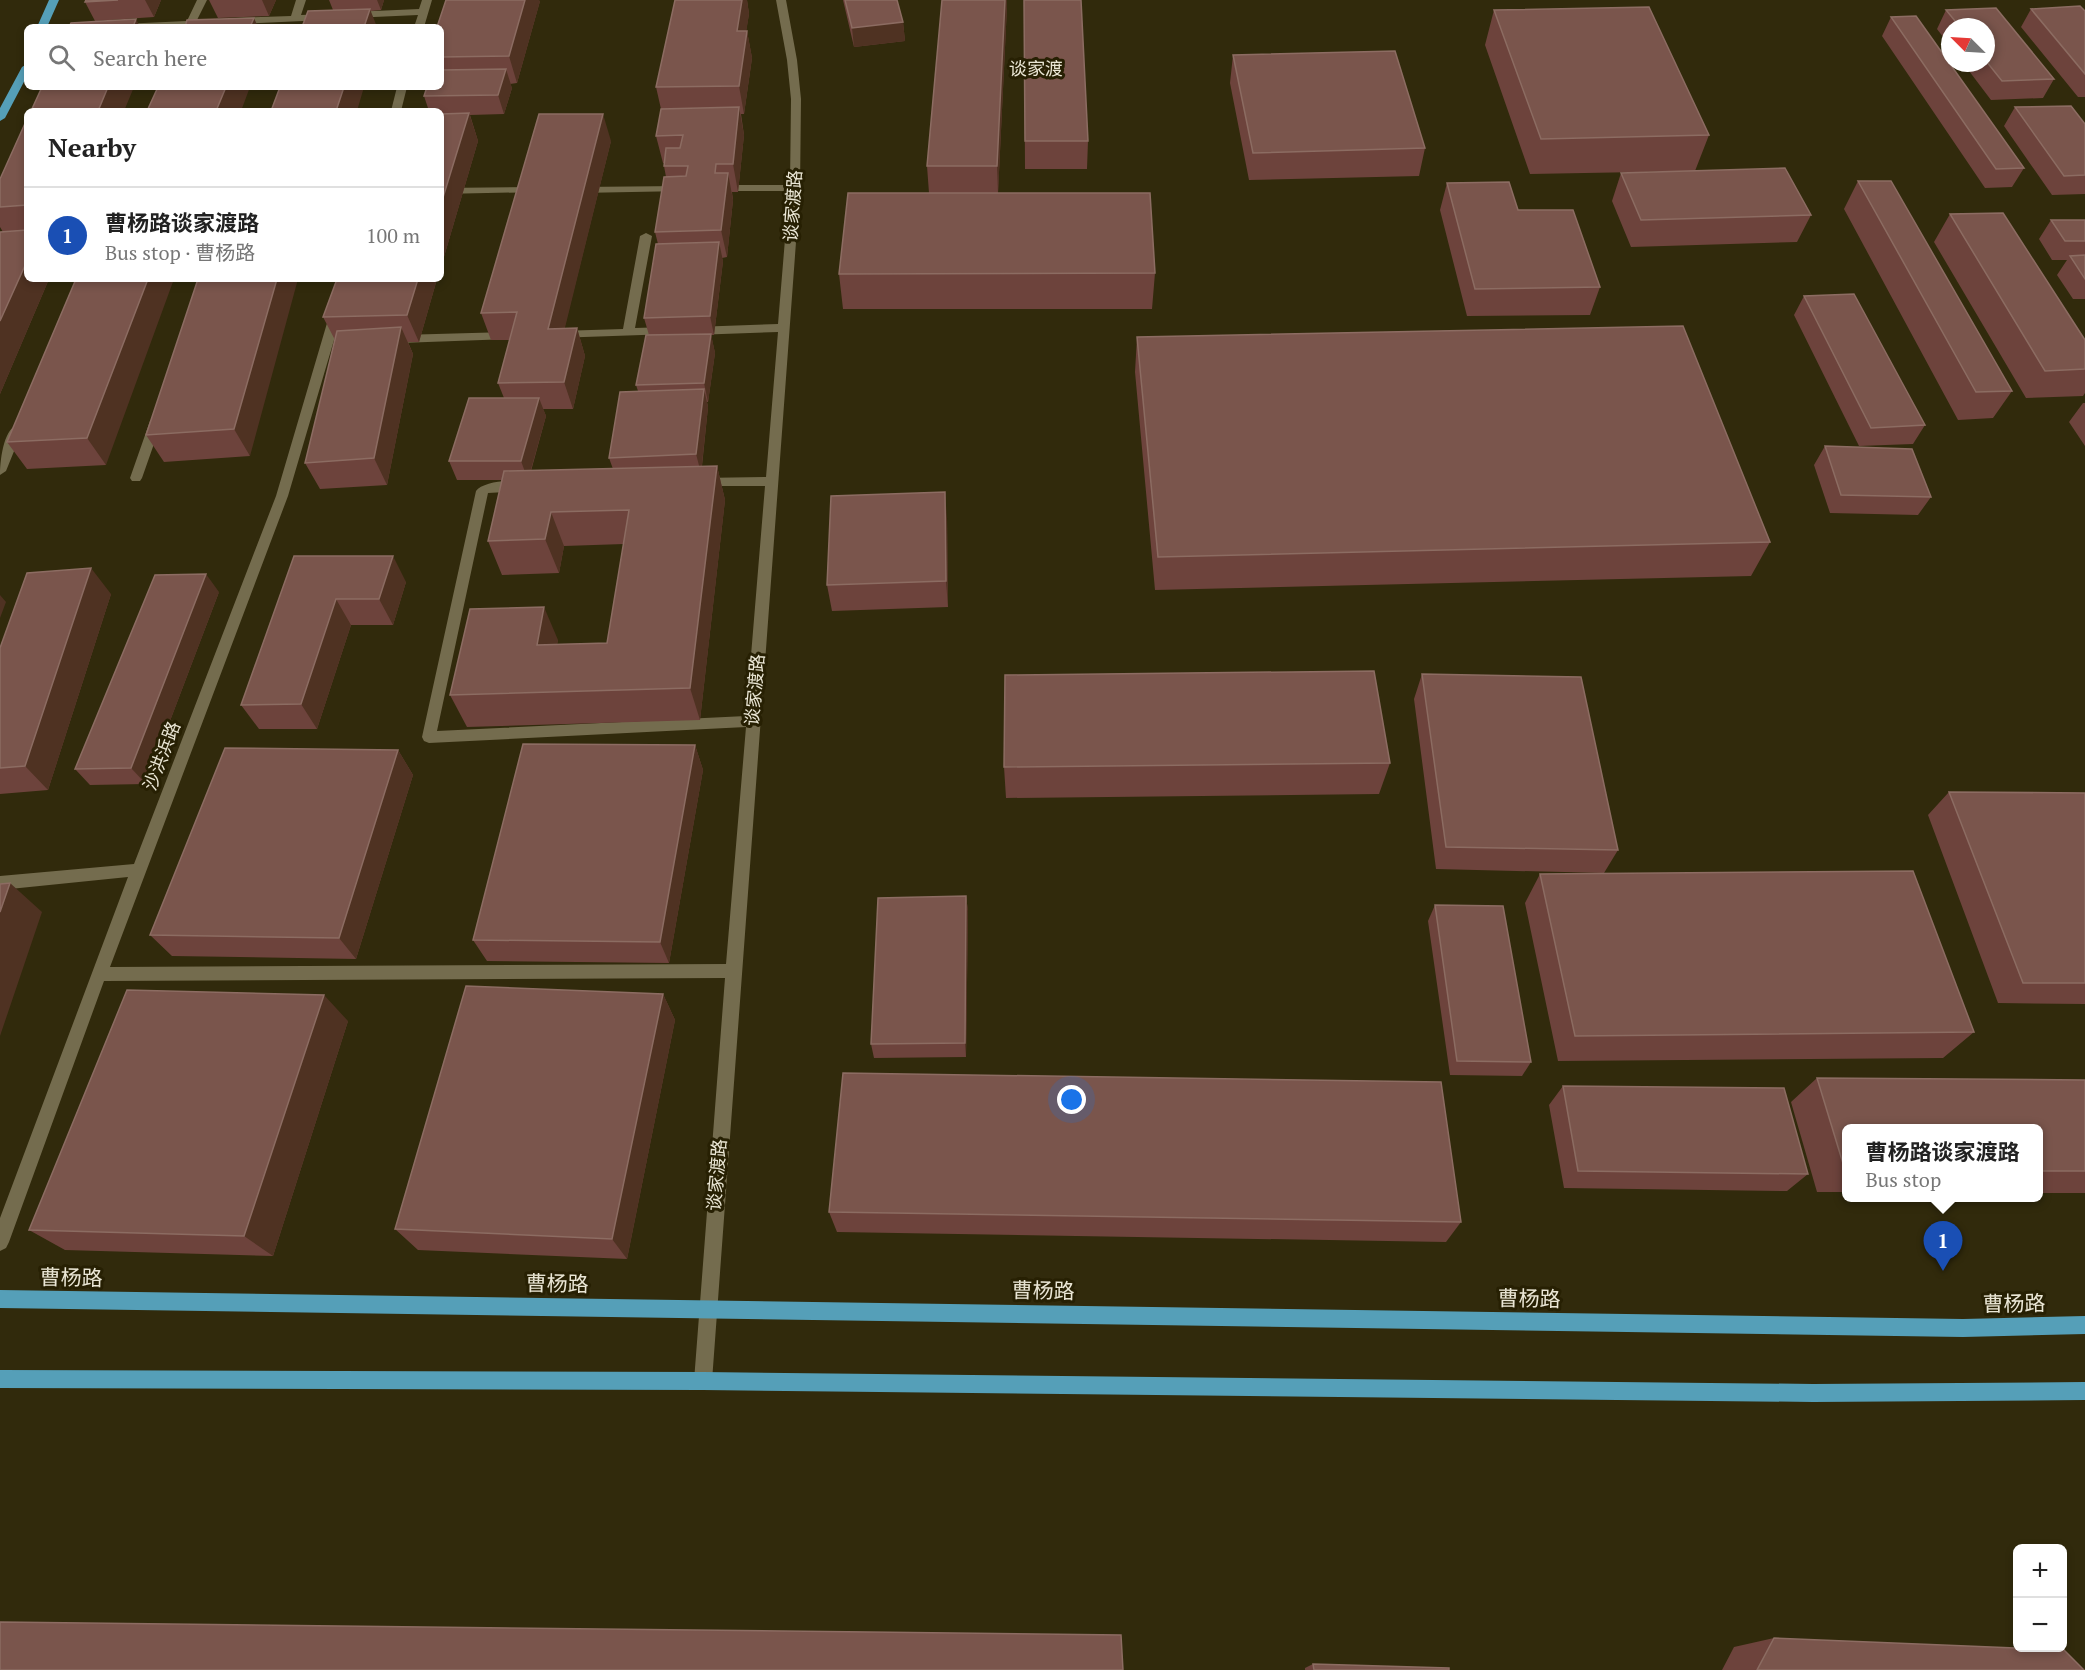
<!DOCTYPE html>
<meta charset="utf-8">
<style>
body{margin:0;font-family:"PT Serif","Noto Sans SC",serif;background:#f2f2f2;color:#222}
.controls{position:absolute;right:18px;bottom:18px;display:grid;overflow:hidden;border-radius:9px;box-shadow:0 3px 9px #0003}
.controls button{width:54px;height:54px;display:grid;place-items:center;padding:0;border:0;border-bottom:2px solid #e0e0e0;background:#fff;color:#222;font:30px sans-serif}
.compass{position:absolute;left:1941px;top:18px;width:54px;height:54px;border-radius:50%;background:#fff;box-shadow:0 3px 9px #0003;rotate:294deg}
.you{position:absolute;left:1072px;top:1100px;width:21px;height:21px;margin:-15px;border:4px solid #fff;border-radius:50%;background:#1a73e8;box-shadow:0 0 0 9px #1a73e833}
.badge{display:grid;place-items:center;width:39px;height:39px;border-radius:50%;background:#b45309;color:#fff;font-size:20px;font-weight:700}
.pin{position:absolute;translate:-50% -50px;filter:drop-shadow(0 2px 3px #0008)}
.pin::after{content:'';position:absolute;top:32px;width:21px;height:18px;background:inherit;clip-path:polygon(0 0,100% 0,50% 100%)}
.popup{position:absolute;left:1842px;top:1124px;width:201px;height:78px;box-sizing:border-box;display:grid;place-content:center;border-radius:9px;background:#fff;filter:drop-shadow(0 2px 4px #0005);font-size:20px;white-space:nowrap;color:#767676}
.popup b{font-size:22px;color:#222}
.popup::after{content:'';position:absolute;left:50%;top:100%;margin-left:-12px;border:12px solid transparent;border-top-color:#fff}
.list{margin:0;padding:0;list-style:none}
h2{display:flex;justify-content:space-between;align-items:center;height:78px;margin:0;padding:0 24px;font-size:26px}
h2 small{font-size:20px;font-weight:400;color:#767676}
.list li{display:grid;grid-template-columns:39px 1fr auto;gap:18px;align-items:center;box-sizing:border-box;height:96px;padding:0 24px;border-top:2px solid #e0e0e0}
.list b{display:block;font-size:22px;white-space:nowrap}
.list p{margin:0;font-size:20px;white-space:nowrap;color:#767676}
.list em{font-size:20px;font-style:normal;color:#767676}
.icon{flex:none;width:33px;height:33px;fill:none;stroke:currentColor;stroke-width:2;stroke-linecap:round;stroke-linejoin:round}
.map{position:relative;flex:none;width:2085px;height:1670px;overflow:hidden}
.search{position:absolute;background:#fff;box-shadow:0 3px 9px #0003;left:24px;top:24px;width:420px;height:66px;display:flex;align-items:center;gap:15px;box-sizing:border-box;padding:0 21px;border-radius:9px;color:#767676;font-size:22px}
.panel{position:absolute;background:#fff;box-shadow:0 3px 9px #0003;left:24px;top:108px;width:420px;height:174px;border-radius:9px}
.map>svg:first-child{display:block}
</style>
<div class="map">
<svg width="2085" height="1670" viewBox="0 0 2085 1670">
<rect width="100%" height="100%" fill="#312a0c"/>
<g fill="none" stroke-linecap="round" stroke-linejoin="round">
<!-- minor -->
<path fill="#746c4e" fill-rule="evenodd" d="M197 0H207L197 20 208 21V25L117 27 122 24 187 21Z
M296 0H306L301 15 325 14 330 17 325 20 235 24 230 21 235 18 291 16Z
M422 0H432L424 27H414L418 15 352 18 347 15 352 12 419 9Z
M776 0H786L797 60 801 99 800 188 712 1381 710 1388 703 1390 696 1388 694 1381 725 978 104 981 9 1242 6 1248 0 1251V1218L128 877 0 890V876L134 864 276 496 340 279H352L288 496 110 967 726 964 746 727 429 743 424 741 422 737 476 491C483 481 518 477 526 486L520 491 488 493 437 731 746 716 765 486H700L694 482 700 478 766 477 778 332 694 335 688 331 694 327 778 324 789 191H720L715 188 720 185H790L791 99 787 60Z
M397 87H407L401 111H391Z
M681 186 686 189 685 191 579 193 574 190 579 187Z
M537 187 541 188V192L441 194V188Z
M646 233 652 236 635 328 667 327 673 331 671 334 555 338V332L559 331 623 329 640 236Z
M508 332 514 336 512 339 400 343 394 339 400 335Z
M156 417 162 421 142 478 140 481H132L130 478 150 421Z
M17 425 23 429 6 471 0 475C0 462 3 430 17 425Z"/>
<!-- major -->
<path fill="#559fb8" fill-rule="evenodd" d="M49 0H59L47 27H37Z
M27 64V76L5 118 0 121V108L22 67Z
M0 1290 1963 1319 2085 1316V1334L1963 1337 0 1308Z
M0 1370 703 1372 1813 1384 2085 1382V1400L1813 1402 703 1390 0 1388Z"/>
</g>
<!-- wall -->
<path fill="#6d433c" d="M86 0H161L154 17 95 21 85 2Z
M209 0H276L269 16 218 18Z
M329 0H384L381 10 371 11 333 10Z
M675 0H747L749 14 746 31H747L752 58 744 114H741L744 135 738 192H732L733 200 727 257 722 258 723 261 714 335H711L715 353 708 402H707L708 407 702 466H717L725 500 700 720 467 727 450 695 558 640 557 644 607 643 624 544 564 546 559 573 502 575 488 541 502 480H457L449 461 504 398 498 383 510 340H491L481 313 611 141 564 329 577 328 585 356 573 409H543L546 416 531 471 613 469 609 458 638 391 636 385 649 335 644 318 658 244 655 232 666 177 664 166V163H663L656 136 661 109 656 87Z
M843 0H897L903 22 905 41 854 47Z
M1024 0 1088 141 1087 169H1025Z
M540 1 517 83 510 84 512 88 504 114 470 115 478 141 441 267V111H429L424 96 441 87V27Z
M1007 6 998 193 1155 273 1152 309H843L839 274 929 193 927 166Z
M1996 8 2054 79 2043 98 1991 100 1963 63H1986V27H1950V46L1937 29 1946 10Z
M2031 9 2085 11V97H2078L2021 27Z
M1494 10 1709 135 1695 171 1530 174 1485 45Z
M1891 17 2024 168 2012 187 1985 188 1882 36Z
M1233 55 1425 148 1419 176 1249 180 1230 83Z
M2015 107 2085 124V194L2052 195 2004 126Z
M27 119V279H49L0 394V232H3L0 227V179Z
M1621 173 1811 215 1797 242 1631 247 1612 201Z
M1858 181 2012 391 1993 418 1958 420 1844 209Z
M1447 183 1600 287 1590 315 1467 316 1440 210Z
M1950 214 2085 340V393L2083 396 2026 398 1934 242Z
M2051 220H2085V299H2073L2057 275 2067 260H2052L2039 239Z
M76 279 106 465 27 469 7 442Z
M198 279 250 456 164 462 146 435Z
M337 279H437L419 342H408L413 354 387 485 320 489 305 463 335 340 323 317Z
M1804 296 1925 425 1913 444 1859 446 1794 315Z
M1137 337 1770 542 1751 576 1155 590 1135 372Z
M2083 403H2085V446L2069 422Z
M1825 446 1931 497 1918 515 1830 513 1814 465Z
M947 518 948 607 832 611 827 585Z
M294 556 406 582 393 625H351L317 729H259L241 705Z
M219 592 146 784 90 785 75 769Z
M111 594 48 790 0 794V648Z
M1422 674 1618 850 1604 873 1436 869 1414 699Z
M695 745 703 770 669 963 487 961 473 940Z
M398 750 413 775 356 959 172 956 150 935Z
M1390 763 1379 794 1006 798 1004 767Z
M1949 792 2085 793V1004L1998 1003 1928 815Z
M1540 874 1974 1032 1943 1058 1558 1061 1525 903Z
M966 896 968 911 966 1057 874 1058 871 1044Z
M1435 905 1531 1062 1522 1076 1450 1075 1428 921Z
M663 994 675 1020 627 1259 418 1250 395 1229Z
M348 1021 273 1256 65 1250 29 1230Z
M1817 1078 2085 1080V1193H2039V1128H1847V1192H1817L1791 1102Z
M1563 1086 1808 1174 1787 1191 1564 1188 1549 1105Z
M829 1212 1461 1222 1446 1242 837 1232Z
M1774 1638 2084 1670H1722L1734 1647Z
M1313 1664 1449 1670H1305V1668Z"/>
<!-- shaded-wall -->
<path fill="#4f3222" d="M145 0H161L154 17Z
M262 0H276L269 16Z
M377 0H384L381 10Z
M525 0H539L540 1 517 83 509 56Z
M742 0H747L749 14 742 59 737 31Z
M1005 0H1007V6L998 194 997 166Z
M370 9 377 27H364Z
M254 18 258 27H250Z
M136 19 140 27H133Z
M903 22 905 41 854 47 852 28Z
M747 31 752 58 744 114 739 86Z
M506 69 512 88 504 114 498 95Z
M108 87H134L124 111H98Z
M226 87H250L241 111H216Z
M344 87H364L357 111H336Z
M739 107 744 135 738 192 733 164Z
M469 113 478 141 441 267V204Z
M603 114 611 141 558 356 548 329Z
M728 173 733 200 727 257 721 230Z
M719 242 723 261 714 335 710 316Z
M27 261V279H49L0 394V321Z
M148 279H174L106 465 87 438Z
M277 279H298L250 456 234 429Z
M418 279H437L419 342 407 315Z
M401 327 413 354 387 485 374 458Z
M577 328 585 356 573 409 564 382Z
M711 334 715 353 708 402 704 383Z
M704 389 708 407 701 473 696 454Z
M539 398 546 416 528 480 521 461Z
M717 466 725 500 700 720 690 688Z
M945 492 947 518 948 607 946 581Z
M551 512 564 546 559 573 545 539Z
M393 556 406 582 393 625 379 599Z
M91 568 111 594 48 790 25 766Z
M206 574 219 592 146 784 131 768Z
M0 595 6 602 0 618Z
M336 599 351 625 317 729 301 704Z
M544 607 558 640 551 677 537 645Z
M695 745 703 770 669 963 660 942Z
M398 750 413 775 356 959 339 938Z
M10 883 42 912 0 1036V912Z
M966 896 968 911 966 1057 965 1043Z
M663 994 675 1020 627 1259 612 1239Z
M324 995 348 1021 273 1256 244 1236Z"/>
<!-- building -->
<path fill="#7a554c" stroke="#8c6c62" stroke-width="1.5" d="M86 0H118L85 2Z
M446 0H525L509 56 441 57V27H437Z
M675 0H742L737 31H747L739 86 656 87Z
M845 0H897L903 22 852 28Z
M942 0H1005L997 166H927Z
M1024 0H1081L1088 141H1025Z
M2080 6 2085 11V74L2031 9Z
M1649 7 1709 135 1541 139 1494 10Z
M1996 8 2054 79 2002 81 1986 61V27H1960L1946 10Z
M370 9 364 27H302L308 11Z
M1916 16 2024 168 1996 169 1891 17Z
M254 18 250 27H185L187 20Z
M136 19 133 27H69L71 23Z
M1395 51 1425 148 1253 153 1233 55Z
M506 69 498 95 424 96 427 87H441V70Z
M42 87H108L98 111H31Z
M158 87H226L216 111H147Z
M280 87H344L336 111H271Z
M2071 106 2085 124V175L2064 176 2015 107Z
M739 107 733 164H716L715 173H728L721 230 655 232 664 177 686 176 688 166H664L666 148H680L683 135 656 136 661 109Z
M469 113 441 204V114Z
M539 114H603L548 329 577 328 564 382 498 383 517 312 481 313Z
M27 119V205L0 207V179Z
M1785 168 1811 215 1641 220 1621 173Z
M1858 181H1891L2012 391 1976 392Z
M1509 182 1518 210H1573L1600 287 1475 289 1447 183Z
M848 193H1150L1155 273 839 274Z
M2003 213 2085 340V369L2045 371 1950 214Z
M2051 220H2085V241H2065Z
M27 230V261L0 321V232Z
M719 242 710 316 644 318 656 244Z
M2085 255V279L2070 256Z
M76 279H148L87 438 7 442Z
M198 279H277L234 429 146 435Z
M337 279H418L407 315 323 317Z
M1854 294 1925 425 1871 428 1804 296Z
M1683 326 1770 542 1158 557 1137 337Z
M401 327 374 458 305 463 337 331Z
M711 334 704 383 636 385 646 335Z
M704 389 696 454 609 458 620 392Z
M469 398H539L521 461H449Z
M1825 446 1912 449 1931 497 1841 495Z
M717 466 690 688 450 695 470 609 544 607 537 645 607 643 629 510 551 512 545 539 488 541 504 471Z
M945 492 946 581 827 585 831 496Z
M294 556H393L379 599H336L301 704 241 705Z
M91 568 25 766 0 768V648L27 573Z
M206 574 131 768 75 769 155 575Z
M1374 671 1390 763 1004 767 1005 675Z
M1422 674 1581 677 1618 850 1446 847Z
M523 744 695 745 660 942 473 940Z
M225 748 398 750 339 938 150 935Z
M1949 792 2085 793V983H2023Z
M1913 871 1974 1032 1575 1036 1540 874Z
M10 883 0 912V884Z
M966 896 965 1043 871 1044 878 898Z
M1435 905 1503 906 1531 1062 1457 1061Z
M466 986 663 994 612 1239 395 1229Z
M127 990 324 995 244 1236 29 1230Z
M843 1073 1441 1082 1461 1222 829 1212Z
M1817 1078 2085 1080V1171H2039V1128H1847V1170H1845Z
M1563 1086 1784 1088 1808 1174 1578 1171Z
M0 1622 1121 1635 1123 1670H0Z
M1774 1638 2064 1650 2084 1670H1757Z
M1313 1664 1449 1668V1670H1314Z"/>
<g text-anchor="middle" stroke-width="6" stroke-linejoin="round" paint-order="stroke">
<!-- far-quarter labels -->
<g font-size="18" fill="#ebe7d6" stroke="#272003">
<text x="1036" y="75">谈家渡</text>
</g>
<!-- street labels -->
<g font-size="18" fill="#ebe7d6" stroke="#272003">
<text transform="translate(793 206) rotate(-86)" y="6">谈家渡路</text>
<text transform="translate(755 690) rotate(-85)" y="6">谈家渡路</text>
<text transform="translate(162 756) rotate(-69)" y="6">沙洪浜路</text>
<text transform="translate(717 1175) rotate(-85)" y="6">谈家渡路</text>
</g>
<!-- near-street labels -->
<g font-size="21" fill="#ebe7d6" stroke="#272003">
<text transform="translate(71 1278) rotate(1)" y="7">曹杨路</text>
<text transform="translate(557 1284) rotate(1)" y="7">曹杨路</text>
<text transform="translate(1043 1291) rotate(1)" y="7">曹杨路</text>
<text transform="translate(1529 1299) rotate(1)" y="7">曹杨路</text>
<text transform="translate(2014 1304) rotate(-1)" y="7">曹杨路</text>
</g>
</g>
</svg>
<div class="controls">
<button>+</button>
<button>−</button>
</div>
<svg class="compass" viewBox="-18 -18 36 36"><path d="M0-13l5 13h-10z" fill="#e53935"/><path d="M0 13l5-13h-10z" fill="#767676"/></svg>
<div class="you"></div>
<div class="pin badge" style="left:1943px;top:1271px;background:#1a4fb4">1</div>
<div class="popup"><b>曹杨路谈家渡路</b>Bus stop</div>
<div class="search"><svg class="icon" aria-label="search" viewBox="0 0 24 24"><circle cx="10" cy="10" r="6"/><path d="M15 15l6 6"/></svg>Search here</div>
<section class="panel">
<h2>Nearby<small></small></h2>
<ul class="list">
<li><span class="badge" style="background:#1a4fb4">1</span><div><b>曹杨路谈家渡路</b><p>Bus stop · 曹杨路</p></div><em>100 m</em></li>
</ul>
</section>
</div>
